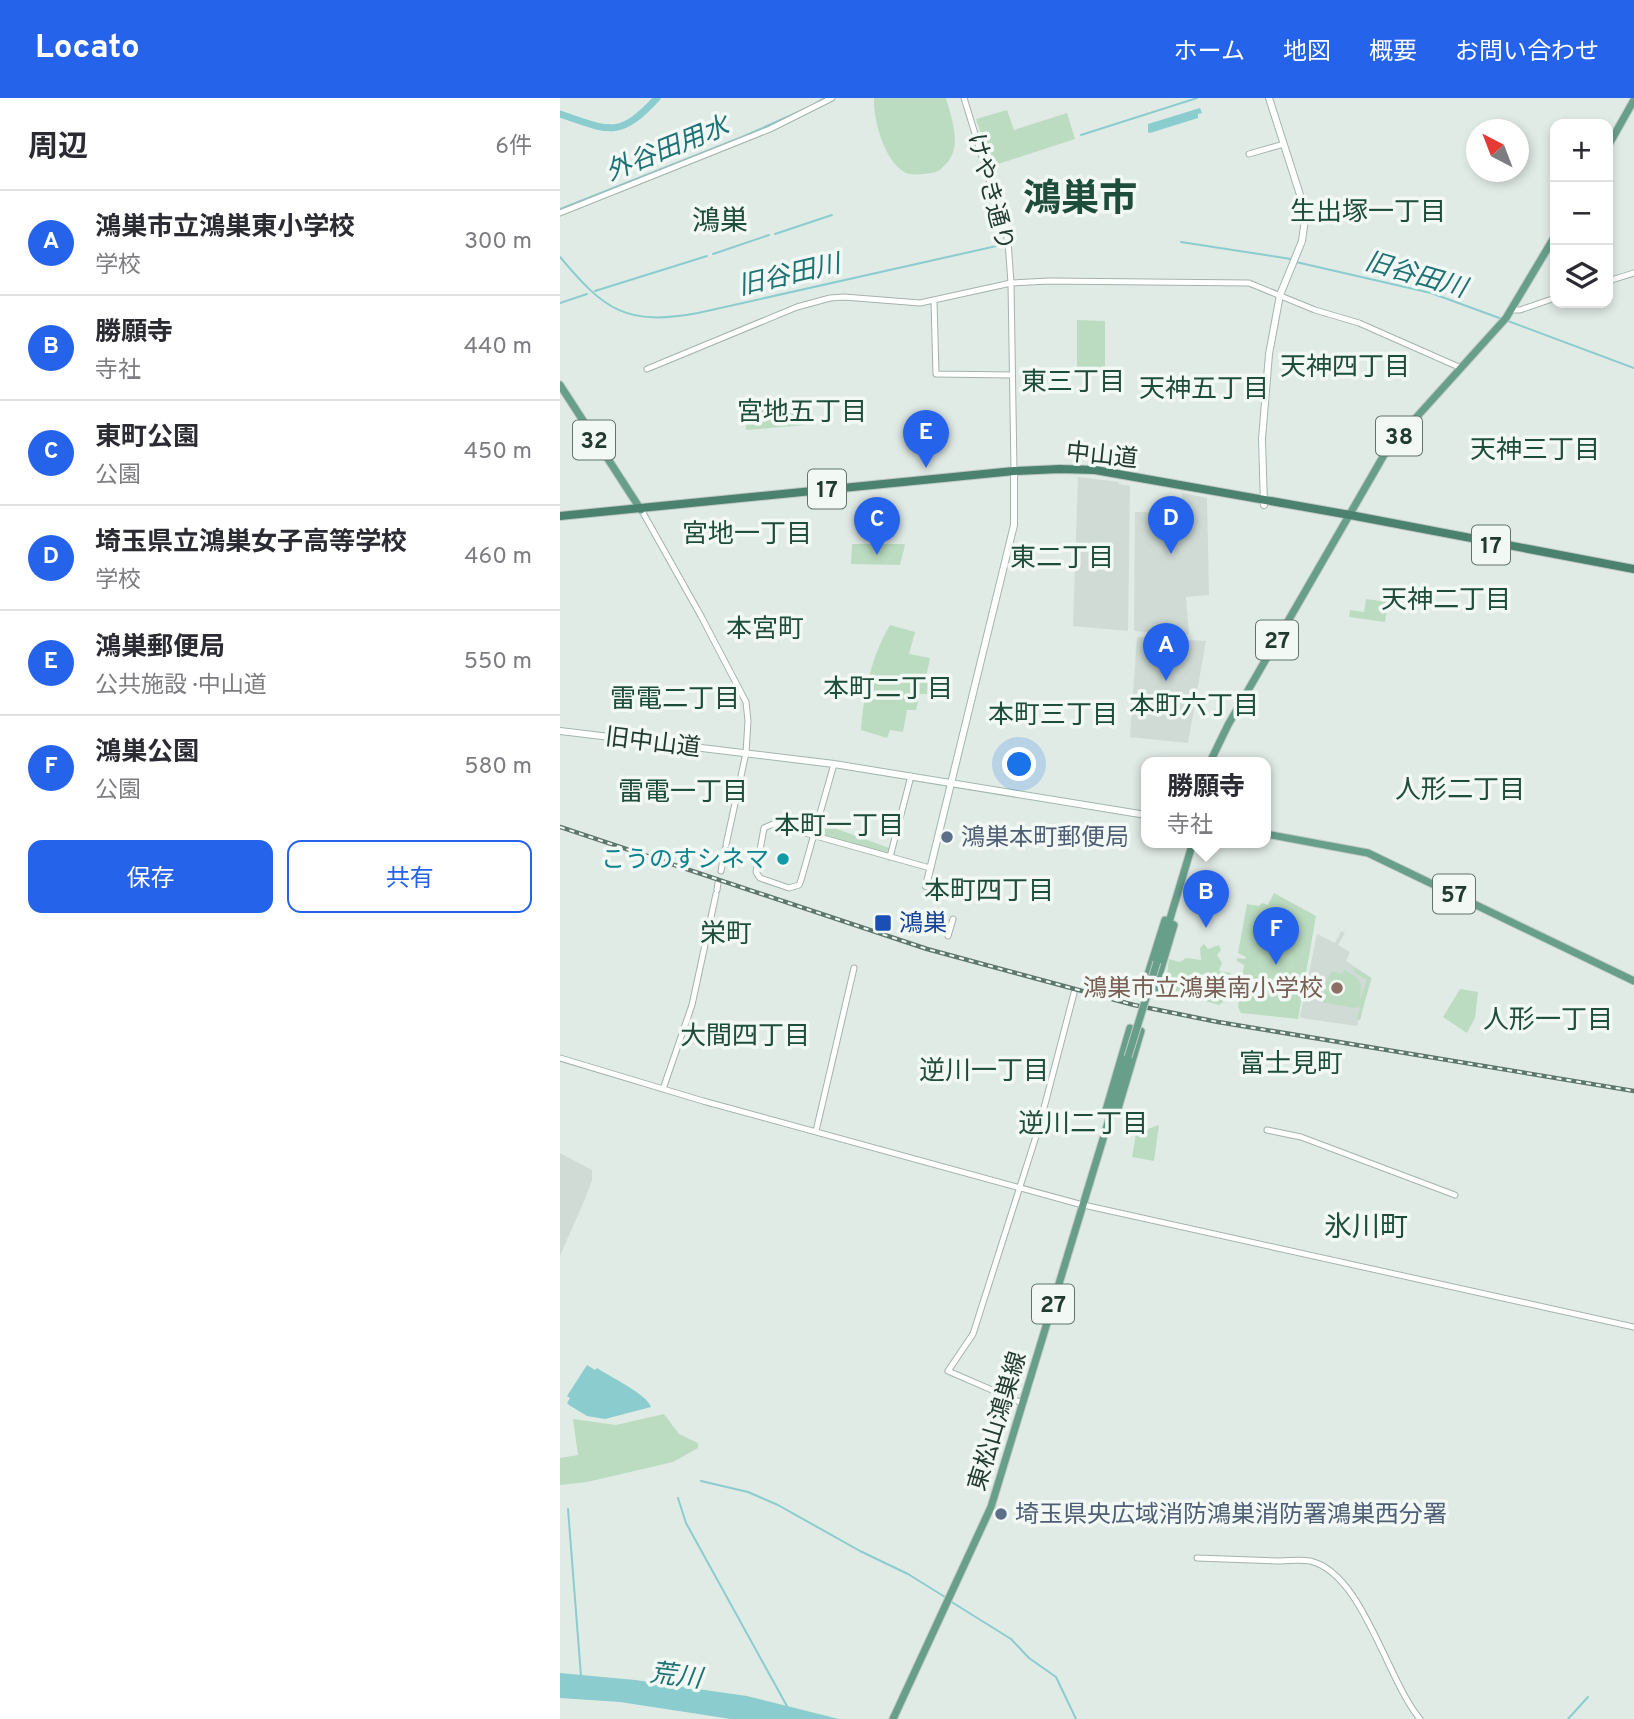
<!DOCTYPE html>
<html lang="ja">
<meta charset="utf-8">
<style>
body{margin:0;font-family:Overpass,"Noto Sans JP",sans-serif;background:#f2f2f3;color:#2b2b33}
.controls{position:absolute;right:21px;top:21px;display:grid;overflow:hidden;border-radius:14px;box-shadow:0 4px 10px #0003}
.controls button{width:63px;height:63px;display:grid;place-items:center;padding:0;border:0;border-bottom:2px solid #e1e1e2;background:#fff;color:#2b2b33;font:35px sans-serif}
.compass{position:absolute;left:906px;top:21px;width:63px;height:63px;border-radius:50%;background:#fff;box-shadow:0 4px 10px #0003;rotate:318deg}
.you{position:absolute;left:460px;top:667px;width:24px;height:24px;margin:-18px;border:5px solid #fff;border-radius:50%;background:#1a73e8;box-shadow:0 0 0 10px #1a73e833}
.badge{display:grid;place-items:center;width:46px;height:46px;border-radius:50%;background:#2563eb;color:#fff;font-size:23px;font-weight:700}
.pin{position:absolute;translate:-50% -58px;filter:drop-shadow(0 2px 4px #0008)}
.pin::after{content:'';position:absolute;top:37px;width:24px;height:21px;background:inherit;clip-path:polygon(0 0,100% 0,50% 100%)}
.popup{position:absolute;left:581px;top:659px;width:130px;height:91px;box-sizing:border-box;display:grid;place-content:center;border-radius:14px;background:#fff;filter:drop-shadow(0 2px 5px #0005);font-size:23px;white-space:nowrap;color:#7c7c81}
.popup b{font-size:26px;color:#2b2b33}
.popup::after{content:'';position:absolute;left:50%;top:100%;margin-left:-14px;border:14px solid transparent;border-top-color:#fff}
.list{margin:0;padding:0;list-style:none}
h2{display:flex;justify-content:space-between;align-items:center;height:91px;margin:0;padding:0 28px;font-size:30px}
h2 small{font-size:23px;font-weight:400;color:#7c7c81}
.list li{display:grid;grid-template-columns:46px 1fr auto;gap:21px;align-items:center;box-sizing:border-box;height:105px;padding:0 28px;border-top:2px solid #e1e1e2}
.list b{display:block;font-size:26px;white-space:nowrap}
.list p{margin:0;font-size:23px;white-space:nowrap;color:#7c7c81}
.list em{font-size:23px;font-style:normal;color:#7c7c81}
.actions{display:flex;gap:14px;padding:21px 28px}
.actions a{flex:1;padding:16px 0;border:2px solid #2563eb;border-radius:14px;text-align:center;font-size:24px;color:#2563eb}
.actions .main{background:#2563eb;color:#fff}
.icon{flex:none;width:38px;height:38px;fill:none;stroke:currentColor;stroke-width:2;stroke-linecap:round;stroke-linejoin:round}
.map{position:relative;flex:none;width:1074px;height:1621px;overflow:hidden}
header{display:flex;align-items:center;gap:42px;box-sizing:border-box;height:98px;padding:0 35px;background:#2563eb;color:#fff}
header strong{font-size:33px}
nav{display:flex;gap:38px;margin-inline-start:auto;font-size:24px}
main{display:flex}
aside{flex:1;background:#fff}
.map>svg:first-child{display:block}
</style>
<header>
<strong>Locato</strong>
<nav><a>ホーム</a><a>地図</a><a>概要</a><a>お問い合わせ</a></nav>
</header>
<main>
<aside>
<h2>周辺<small>6件</small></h2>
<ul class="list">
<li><span class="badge">A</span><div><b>鴻巣市立鴻巣東小学校</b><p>学校</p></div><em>300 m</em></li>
<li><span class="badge">B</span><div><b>勝願寺</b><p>寺社</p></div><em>440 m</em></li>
<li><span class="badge">C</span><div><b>東町公園</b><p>公園</p></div><em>450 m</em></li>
<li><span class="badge">D</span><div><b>埼玉県立鴻巣女子高等学校</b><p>学校</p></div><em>460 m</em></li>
<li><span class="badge">E</span><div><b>鴻巣郵便局</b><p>公共施設 · 中山道</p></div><em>550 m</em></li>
<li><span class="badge">F</span><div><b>鴻巣公園</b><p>公園</p></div><em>580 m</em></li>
</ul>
<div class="actions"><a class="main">保存</a><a>共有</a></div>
</aside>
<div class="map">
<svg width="1074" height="1621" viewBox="0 0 1074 1621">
<rect width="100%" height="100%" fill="#e1ebe6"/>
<!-- built -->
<path fill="#cfdbd4" d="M518 379 559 384V386L570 388 568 533 513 528Z
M622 395 647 400 649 497 626 499 629 537 574 533 575 414 622 415Z
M577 539 646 543 628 645 570 639Z
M781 833 785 835 778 847 790 854 786 863 812 880 797 928 741 920 740 918 757 836 775 845Z
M0 1055 32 1072V1083L24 1103 0 1158Z"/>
<!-- green -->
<path fill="#bbdcc0" d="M314 0H386C392 22 403 49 385 67 380 72 378 74 371 75 363 76 351 78 344 74 324 62 313 21 314 0Z
M447 12 454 32 507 15 515 41 432 68 416 21Z
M517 222 545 223V273H517Z
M243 304 245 327 186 332 185 310Z
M292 446H344L345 447 340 467 291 466Z
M806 501 828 504 825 524 789 519 790 512 804 514Z
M330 527 355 534 349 556 370 560 365 584 369 585 367 596H360L356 612H347L343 634 330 632 327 640 301 632C304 595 311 559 330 527Z
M259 718 269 722 277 731 332 751 330 759 253 738Z
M714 795 756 818 738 921 681 915 678 909 684 867 677 863V860L685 861 686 859 678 855 687 806 699 808 702 805 708 807Z
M644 846 648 851 659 847 661 852 657 857 662 865 659 873 671 875 663 904 659 907 605 891 609 861 620 864 626 860 641 862 640 850Z
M793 869 811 880 800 922 797 920 800 912 799 907 796 910 762 904 767 881 772 873 782 876 784 872C804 884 801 882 800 902L807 882 794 874Z
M900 891 918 894 915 920 907 935 883 919Z
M599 1027 594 1063 572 1059 576 1035Z
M104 1316 119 1336 138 1345V1350L113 1364 27 1384 0 1387V1360L18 1357 13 1321 56 1327Z"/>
<!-- water -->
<path fill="#8bcccf" d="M640 10 642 15 638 16V20L590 35 588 34V26Z
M27 1267 35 1272 37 1270C50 1279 87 1296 91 1309L45 1321 27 1318 9 1307 7 1305 10 1300 7 1298Z
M0 1575 75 1582 187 1598 279 1621H171L60 1604 0 1600Z"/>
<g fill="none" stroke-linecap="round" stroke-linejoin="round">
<!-- stream -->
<path stroke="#8bcccf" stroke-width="2" d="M253 7 264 0
M521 37 637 0
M0 111 182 39 245 11
M215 136 272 117
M621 144 731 161
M153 156 209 137
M0 159C45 213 67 228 138 215L441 147
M736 164 871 195 942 221
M35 193 147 158
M0 205 27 196
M948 223 1074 270
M141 1383 188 1394 218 1407 300 1453 348 1476 385 1499
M118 1400 126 1425 228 1610
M8 1411 21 1578
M390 1503 451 1541 469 1560 496 1579 516 1621
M1008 1621 1028 1599"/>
<!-- river -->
<path stroke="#8bcccf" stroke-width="7" d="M0 16C50 33 59 41 97 0"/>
<defs>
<path id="tertiary" d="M404 0 448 143 451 185 454 373
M689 56 724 46
M0 115 210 31 272 0
M1048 183 1074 175
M374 203 376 276 452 277
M952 212H960L995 200
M87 271 237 209 270 200 284 199 360 205 451 185 489 183 689 185 755 212 799 225 901 270
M82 413 141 518 186 604 188 623 186 655 166 747
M274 666 241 782 239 787 229 790 200 780 196 774 204 730 213 726 370 770
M330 759 351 678
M161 773 165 751
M157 792 158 785
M388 838 393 821
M0 960 143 1003 519 1106 1074 1229
M103 991 132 907 156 796
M707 1032 741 1039 895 1097
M256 1033 294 870
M462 1305 388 1273 413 1236 479 1029 514 895
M637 1460C664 1461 691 1462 718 1463 728 1463 739 1461 750 1463 802 1474 827 1582 860 1621"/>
<path id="secondary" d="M704 407 702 341 709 256 720 197 742 143 745 121 742 103 709 0
M0 633 274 666 586 717
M366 788 454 427V373"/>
<path id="primary" d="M1048 48 1074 2
M0 287 81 412
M650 664 668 627 824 357 853 323 946 220 995 138
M706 736 808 755 1074 883
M597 864 633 744
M583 892 605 822 614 827 594 894
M550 1018 557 1014 581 933
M550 1018 546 1012 570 930
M333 1621 431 1409 568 959"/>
<path id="trunk" d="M0 418 454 373 500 371 535 372 790 417 1074 471"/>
</defs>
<!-- tertiary casing -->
<use href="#tertiary" stroke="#a4b3ac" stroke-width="7"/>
<!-- secondary casing -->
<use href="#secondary" stroke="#a0b7ac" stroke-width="8"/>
<!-- primary casing -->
<use href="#primary" stroke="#c1c8c6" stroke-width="9"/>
<!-- trunk casing -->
<use href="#trunk" stroke="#c1c8c6" stroke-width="10"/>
<!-- tertiary -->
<use href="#tertiary" stroke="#fff" stroke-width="5"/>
<!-- secondary -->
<use href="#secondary" stroke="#fff" stroke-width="6"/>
<!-- primary -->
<use href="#primary" stroke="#679f8a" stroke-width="7"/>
<!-- trunk -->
<use href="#trunk" stroke="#4b826f" stroke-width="8"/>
<defs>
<path id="rail" d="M0 729 367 851 574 907 658 924 1074 993"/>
</defs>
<!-- rail casing -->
<use href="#rail" stroke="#5d776d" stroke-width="4.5"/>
<!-- rail -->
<use href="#rail" stroke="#f2f8f4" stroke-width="2" stroke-dasharray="5" stroke-linecap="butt"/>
<defs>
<path id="primary-bridge" d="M568 959 597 864"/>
</defs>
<!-- primary-bridge casing -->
<use href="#primary-bridge" stroke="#c1c8c6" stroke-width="9" stroke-linecap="butt"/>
<!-- primary-bridge -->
<use href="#primary-bridge" stroke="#679f8a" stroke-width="7"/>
</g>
<!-- markers -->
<g fill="#5c6f8a" stroke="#f2f8f4" stroke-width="2.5">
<circle cx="387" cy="739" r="7"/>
<circle cx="441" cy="1416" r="7"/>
</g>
<circle fill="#0f9aa8" stroke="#f2f8f4" stroke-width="2.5" cx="223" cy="761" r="7"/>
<rect fill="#1a4fb4" stroke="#f2f8f4" stroke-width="2.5" x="314" y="816" width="18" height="18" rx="3.5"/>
<circle fill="#8d6e63" stroke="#f2f8f4" stroke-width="2.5" cx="777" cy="890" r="7"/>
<g text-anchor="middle" stroke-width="7" stroke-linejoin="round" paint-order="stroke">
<!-- shield labels -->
<g fill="#f2f8f4" stroke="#60746c" stroke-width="2">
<rect x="816" y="318.5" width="46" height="39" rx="5"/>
<rect x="13" y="322.5" width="42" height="39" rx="5"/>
<rect x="248" y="371.5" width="38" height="39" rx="5"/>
<rect x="912" y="427.5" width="38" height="39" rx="5"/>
<rect x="696" y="522.5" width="42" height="39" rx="5"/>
<rect x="873" y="776.5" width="42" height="39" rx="5"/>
<rect x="472" y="1186.5" width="42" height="39" rx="5"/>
</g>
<g font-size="23" font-weight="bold" fill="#223b32">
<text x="839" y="346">38</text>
<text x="34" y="350">32</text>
<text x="267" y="399">17</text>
<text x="931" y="455">17</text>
<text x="717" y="550">27</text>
<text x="894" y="804">57</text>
<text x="493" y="1214">27</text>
</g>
<!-- street labels -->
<g font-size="24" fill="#223b32" stroke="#f2f8f4">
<text transform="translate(431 94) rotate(75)" y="8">けやき通り</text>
<text transform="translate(542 357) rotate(6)" y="8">中山道</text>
<text transform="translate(93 644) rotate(7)" y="8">旧中山道</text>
<text transform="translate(437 1323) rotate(-73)" y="8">東松山鴻巣線</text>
</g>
<!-- service labels -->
<g font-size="24" fill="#4e5e75" stroke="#f2f8f4" text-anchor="start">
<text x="401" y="747">鴻巣本町郵便局</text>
<text x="455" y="1424">埼玉県央広域消防鴻巣消防署鴻巣西分署</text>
</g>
<!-- culture labels -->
<g font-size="24" fill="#0d838f" stroke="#f2f8f4" text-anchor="end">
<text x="209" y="769">こうのすシネマ</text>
</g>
<!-- transit labels -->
<g font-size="24" fill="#164399" stroke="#f2f8f4" text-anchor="start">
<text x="339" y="833">鴻巣</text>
</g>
<!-- education labels -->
<g font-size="24" fill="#785e54" stroke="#f2f8f4" text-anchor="end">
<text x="763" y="898">鴻巣市立鴻巣南小学校</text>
</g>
<!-- water labels -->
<g font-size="26" font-style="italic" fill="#1e7175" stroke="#f2f8f4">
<text transform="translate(107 50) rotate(-22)" y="9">外谷田用水</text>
<text transform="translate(229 176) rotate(-13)" y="9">旧谷田川</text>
<text transform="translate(856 176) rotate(16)" y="9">旧谷田川</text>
<text transform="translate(116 1577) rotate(7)" y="9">荒川</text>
</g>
<!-- neighbourhood labels -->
<g font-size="26" fill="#1f4d3c" stroke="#f2f8f4">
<text x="808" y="122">生出塚一丁目</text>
<text x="785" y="277">天神四丁目</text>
<text x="513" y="292">東三丁目</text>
<text x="644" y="299">天神五丁目</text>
<text x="242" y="322">宮地五丁目</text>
<text x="975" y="360">天神三丁目</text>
<text x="187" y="444">宮地一丁目</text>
<text x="502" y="468">東二丁目</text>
<text x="886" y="510">天神二丁目</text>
<text x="205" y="539">本宮町</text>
<text x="328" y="599">本町二丁目</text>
<text x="115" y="609">雷電二丁目</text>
<text x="634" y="616">本町六丁目</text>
<text x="493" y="625">本町三丁目</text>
<text x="900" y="700">人形二丁目</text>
<text x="123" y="702">雷電一丁目</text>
<text x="279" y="736">本町一丁目</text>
<text x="429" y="801">本町四丁目</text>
<text x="166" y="844">栄町</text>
<text x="988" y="930">人形一丁目</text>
<text x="185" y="946">大間四丁目</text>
<text x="731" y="974">富士見町</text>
<text x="424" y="981">逆川一丁目</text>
<text x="523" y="1034">逆川二丁目</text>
</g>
<!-- quarter labels -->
<g font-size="28" fill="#1f4d3c" stroke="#f2f8f4">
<text x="160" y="132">鴻巣</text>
<text x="806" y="1138">氷川町</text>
</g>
<!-- town labels -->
<g font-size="38" font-weight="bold" fill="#1f4d3c" stroke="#f2f8f4">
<text x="520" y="113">鴻巣市</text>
</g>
</g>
</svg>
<div class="controls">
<button>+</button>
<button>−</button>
<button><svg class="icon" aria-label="layers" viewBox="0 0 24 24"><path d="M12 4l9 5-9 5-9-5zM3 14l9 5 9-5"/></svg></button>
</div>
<svg class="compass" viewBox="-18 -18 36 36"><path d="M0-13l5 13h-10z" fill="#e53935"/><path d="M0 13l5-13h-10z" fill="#7c7c81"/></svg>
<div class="you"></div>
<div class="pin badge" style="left:606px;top:583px">A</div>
<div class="pin badge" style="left:646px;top:830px">B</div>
<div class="popup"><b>勝願寺</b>寺社</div>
<div class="pin badge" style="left:317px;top:457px">C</div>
<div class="pin badge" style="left:611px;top:456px">D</div>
<div class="pin badge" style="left:366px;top:370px">E</div>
<div class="pin badge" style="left:716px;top:867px">F</div>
</div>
</main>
